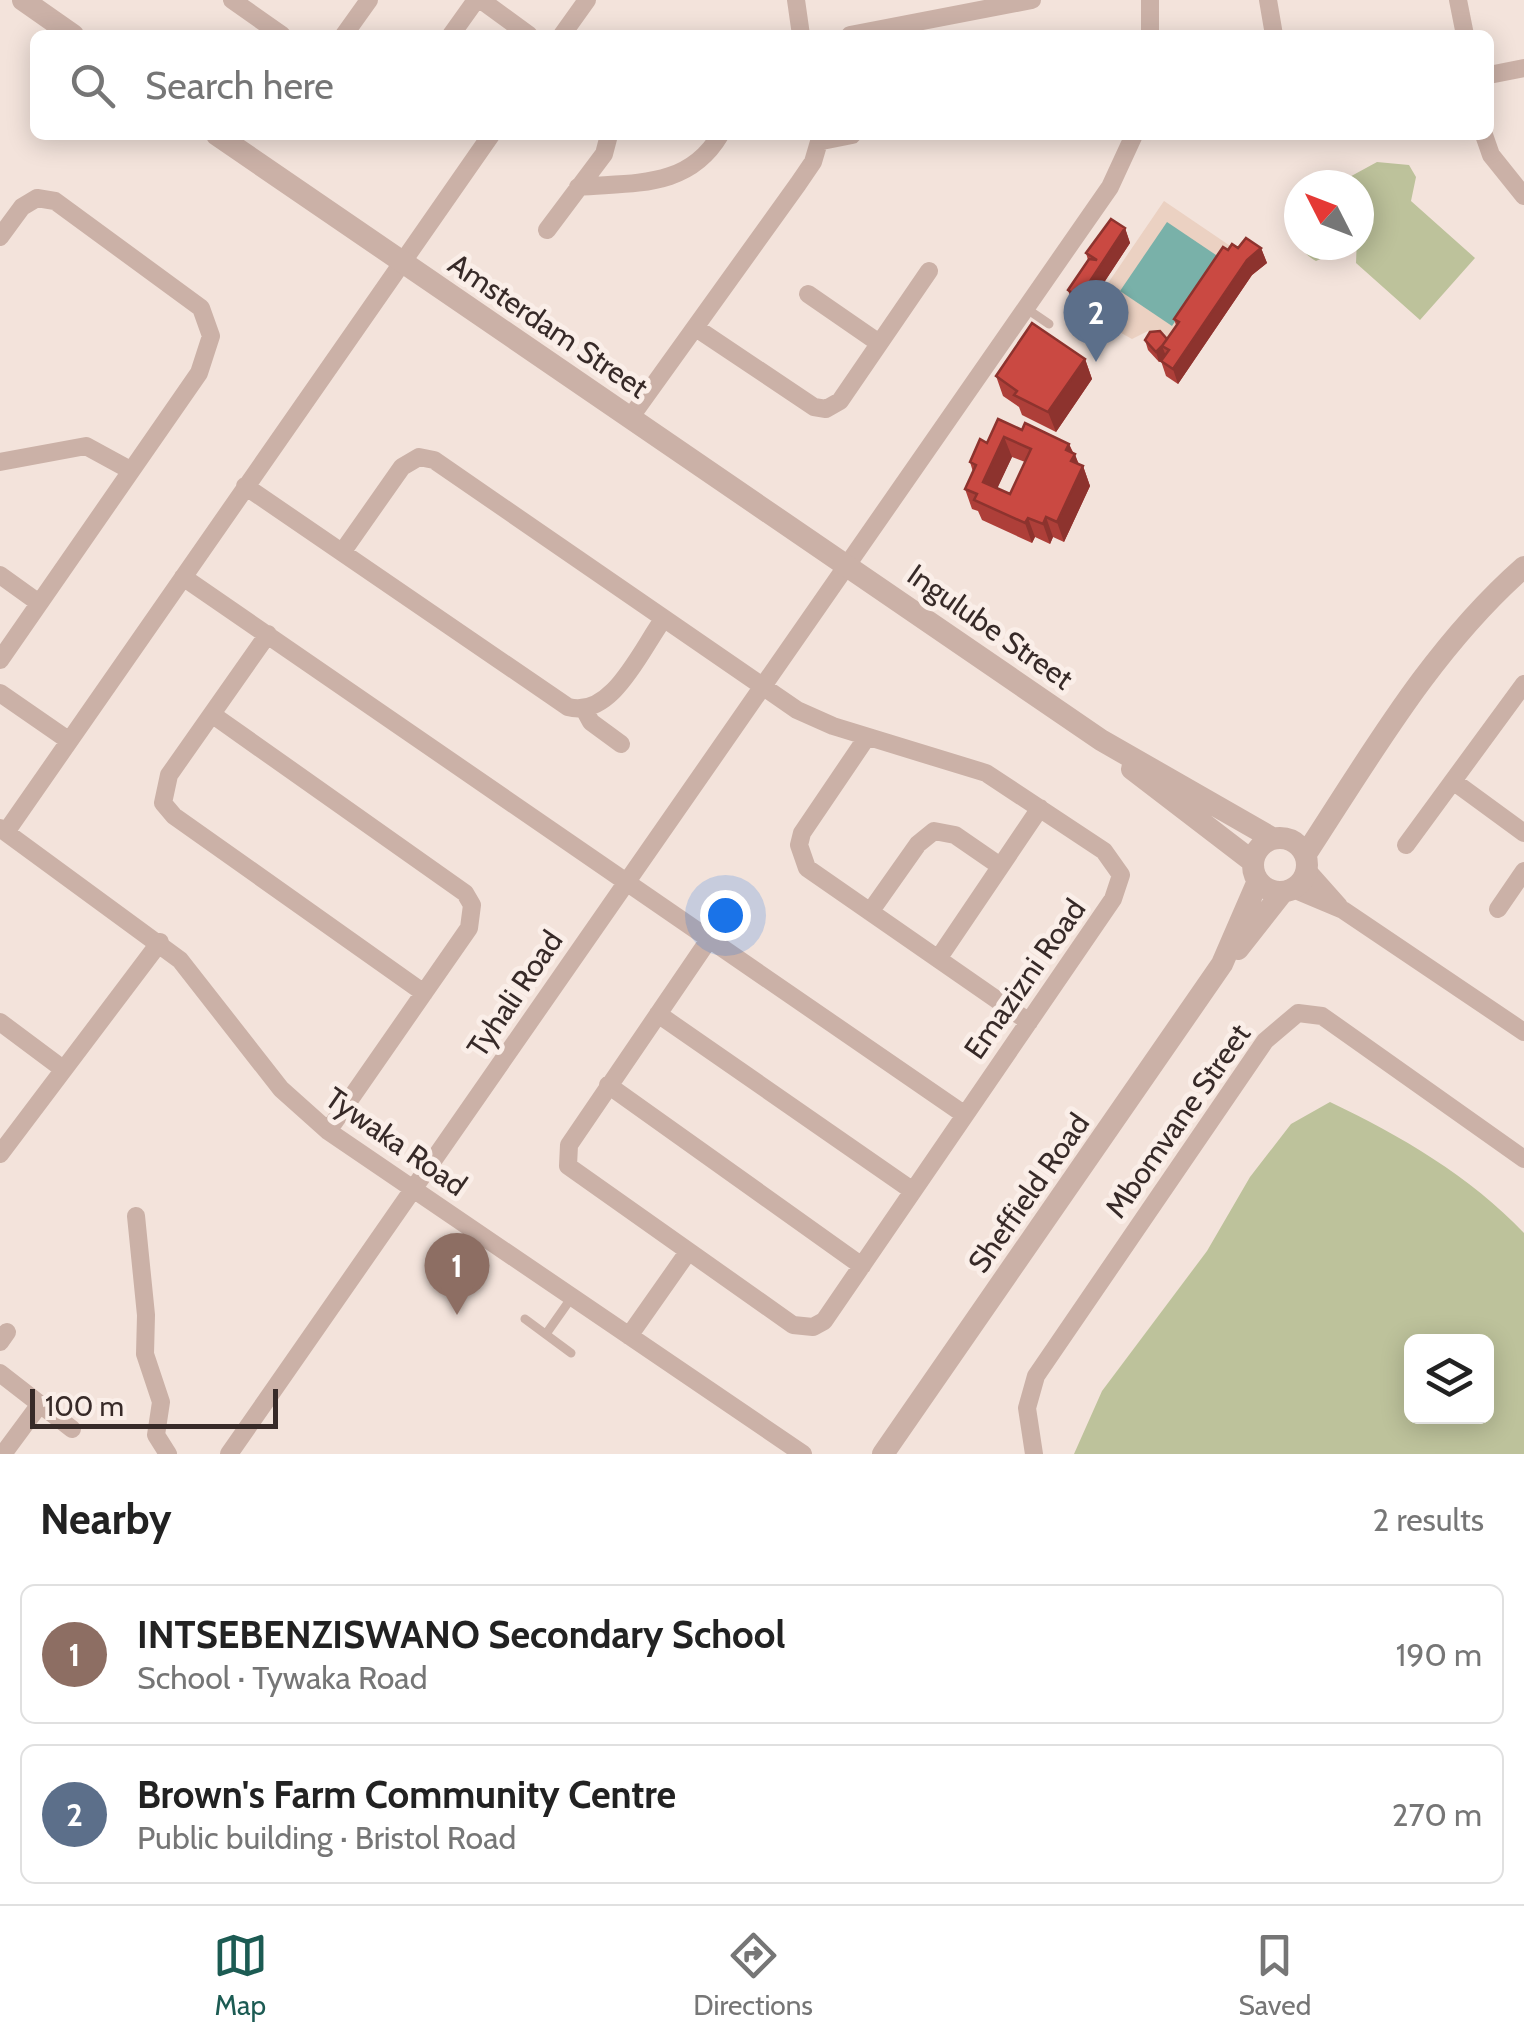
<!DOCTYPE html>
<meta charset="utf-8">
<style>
body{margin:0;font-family:Cabin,sans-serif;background:#f2f2f2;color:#222}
.controls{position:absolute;right:30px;bottom:30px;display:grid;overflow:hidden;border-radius:15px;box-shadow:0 5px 25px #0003}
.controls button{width:90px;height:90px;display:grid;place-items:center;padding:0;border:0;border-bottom:2px solid #e0e0e0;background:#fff;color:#222;font:50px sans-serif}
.compass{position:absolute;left:1284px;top:170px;width:90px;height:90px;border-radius:50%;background:#fff;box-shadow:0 5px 25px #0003;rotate:312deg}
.scale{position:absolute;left:30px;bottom:25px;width:248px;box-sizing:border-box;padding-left:10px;border:5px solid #372a28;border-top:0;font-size:28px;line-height:35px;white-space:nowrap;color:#372a28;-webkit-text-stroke:8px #faeee8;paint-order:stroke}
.you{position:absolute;left:725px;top:915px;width:35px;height:35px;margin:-25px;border:8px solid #fff;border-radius:50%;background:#1a73e8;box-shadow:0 0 0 15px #1a73e833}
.badge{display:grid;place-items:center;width:65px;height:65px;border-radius:50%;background:#1c5b53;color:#fff;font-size:32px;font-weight:700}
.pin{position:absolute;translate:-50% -82px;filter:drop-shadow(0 2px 5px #0008)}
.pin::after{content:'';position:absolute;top:52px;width:35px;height:30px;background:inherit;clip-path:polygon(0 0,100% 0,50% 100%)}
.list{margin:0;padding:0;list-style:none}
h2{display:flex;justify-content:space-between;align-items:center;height:130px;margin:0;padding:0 40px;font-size:42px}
h2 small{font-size:32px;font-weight:400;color:#767676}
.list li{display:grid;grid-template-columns:65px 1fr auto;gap:30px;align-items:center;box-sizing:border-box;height:140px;margin:0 20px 20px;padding:0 20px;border:2px solid #e0e0e0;border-radius:15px}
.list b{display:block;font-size:38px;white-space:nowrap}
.list p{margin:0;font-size:32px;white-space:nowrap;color:#767676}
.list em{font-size:32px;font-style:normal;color:#767676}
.icon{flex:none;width:55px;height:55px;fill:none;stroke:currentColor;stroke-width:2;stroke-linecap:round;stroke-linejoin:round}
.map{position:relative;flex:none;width:1524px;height:1454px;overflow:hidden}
.search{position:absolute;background:#fff;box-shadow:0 5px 25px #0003;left:30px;right:30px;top:30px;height:110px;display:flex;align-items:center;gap:25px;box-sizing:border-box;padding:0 35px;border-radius:15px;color:#767676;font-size:38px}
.sheet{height:450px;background:#fff}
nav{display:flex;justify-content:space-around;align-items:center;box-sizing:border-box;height:140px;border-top:2px solid #e0e0e0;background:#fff;font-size:28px;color:#767676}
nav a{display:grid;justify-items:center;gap:5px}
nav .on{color:#1c5b53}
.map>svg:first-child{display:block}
</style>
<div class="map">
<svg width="1524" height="1454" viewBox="0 0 1524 1454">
<rect width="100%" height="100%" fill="#f3e3db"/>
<!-- green -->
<path fill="#bdc29b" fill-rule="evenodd" d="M1377 162 1409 165 1416 177 1411 201 1475 258 1420 320 1356 263 1359 185H1311L1322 179 1344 180Z
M1299 194V245H1350L1316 261C1298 251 1291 233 1285 214Z
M1330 1102C1401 1136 1470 1176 1524 1233V1454H1074L1102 1391 1207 1251 1250 1177 1291 1124ZM1412 1342H1486V1416H1412Z"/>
<!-- plaza -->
<path fill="#ebd1c2" d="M1164 201 1248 258 1184 337 1154 342 1148 331 1132 339 1087 314Z"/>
<!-- water -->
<path fill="#79b1a9" d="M1167 222 1219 257 1172 326 1120 291Z"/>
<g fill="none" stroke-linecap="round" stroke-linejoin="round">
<!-- service -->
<path stroke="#cbb1a7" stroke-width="9" d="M1027 309 1049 324
M525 1319 571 1353
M546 1334 572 1297"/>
<!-- minor -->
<path stroke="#cbb1a7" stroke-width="18" d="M232 0 282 35
M481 0 529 35
M796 0 801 35
M1150 0V35
M1268 0 1274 35
M1458 0 1465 35
M344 35 369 0
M451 35 476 0
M562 35 587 0
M850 35 1032 0
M1489 75 1524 68
M1484 135 1491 155 1524 196
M822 141 852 135
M578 187C634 182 688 189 720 135
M547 230 604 154 609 135
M0 237 22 207 37 198 55 201 201 308 211 336 199 373 0 660
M808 294 879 343
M696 328 814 407 826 409 840 401 929 271
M630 418 798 184 813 162 821 135
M0 462 86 446 130 470
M245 486 568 707C611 719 640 652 662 621
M343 551 402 467 419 457 434 460 797 710 833 726 986 773 1104 851 1121 875 1113 899 824 1321 813 1327 793 1325 568 1166 569 1145 710 938
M0 575 39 603
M183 577 965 1115
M268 634 169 775 163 803 174 816 424 993
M0 693 68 740
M585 711 591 722 621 744
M213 715 465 893 472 905 469 928 328 1131
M867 737 802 833 799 845 807 868 1029 1022
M1453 781 1524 833
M0 828 180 960 281 1089 328 1131 803 1454
M6 832 491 135
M1406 845 1524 684
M1307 870 1339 906
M1293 889 1343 910 1524 1032
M1498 909 1524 871
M870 912 918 844 934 831 955 835 1000 866
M938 959 1040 808
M658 1014 913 1191
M0 1022 63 1069
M608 1085 862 1266
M0 1154 160 942
M136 1216 146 1315 145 1354 161 1402 156 1435 168 1454
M629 1336 688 1252
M0 1342 7 1332
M0 1373 72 1429
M3 1454 40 1404
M229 1454 1110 187 1134 135
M1034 1454 1027 1408 1036 1376 1265 1041 1298 1013 1322 1016 1524 1159"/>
<!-- tertiary -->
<path stroke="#cbb1a7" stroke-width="22" d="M23 0 73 35
M217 135 1101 740 1272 838
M1132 769 1252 861
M1253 865a27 27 0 1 1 54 0a27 27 0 1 1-54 0Z
M1306 854C1372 753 1432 648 1524 567
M1238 949 1282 893
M883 1454 1222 964 1258 881"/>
</g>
<!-- wall -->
<path fill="#ae3f39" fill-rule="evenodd" d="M1125 228 1130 243 1084 313 1073 305 1068 290 1088 260 1086 253Z
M1261 248 1267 263 1252 275 1178 384 1166 376 1161 361 1162 359 1159 362 1148 350 1145 340 1167 339 1176 325 1174 319 1228 250Z
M1085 359 1092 379 1056 432 1022 415 1019 407 1003 396 996 376Z
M1022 430 1069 444 1079 464 1083 466 1090 486 1064 542 1053 537 1050 544 1035 537 1032 543 982 520 978 511 972 509 965 489 973 472 970 462 987 443ZM1012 457 1025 462 1010 494 997 488Z"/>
<!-- shaded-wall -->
<path fill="#8d332e" d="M1125 228 1130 243 1084 313 1079 298Z
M1261 248 1267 263 1252 275 1178 384 1173 369 1247 260Z
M1162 346 1166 356 1159 362 1156 352Z
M1085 359 1092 379 1056 432 1048 412Z
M1004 437 1012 457 991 502 983 482Z
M1069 444 1074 456 1075 454 1081 471 1083 466 1090 486 1064 542 1057 522 1066 450Z
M1046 517 1053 537 1050 544 1043 524Z
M1028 518 1035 537 1032 543 1025 523Z"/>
<!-- building -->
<path fill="#ca4942" stroke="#8d332e" stroke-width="2.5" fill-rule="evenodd" d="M1111 219 1125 228 1079 298 1068 290 1089 259 1097 260 1086 253Z
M1246 238 1261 248 1247 260 1173 369 1161 361 1169 350 1162 346 1179 322 1174 319 1223 247 1228 250 1232 244 1238 248Z
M1032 323 1085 359 1048 412 1014 395 1017 391 996 376Z
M1160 331 1167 339 1162 346 1156 352 1145 340 1150 332Z
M998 419 1022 430 1025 423 1069 444 1066 450 1075 454 1071 461 1083 466 1057 522 1046 517 1043 524 1028 518 1025 523 974 500 977 494 965 489 976 465 970 462 980 439 987 443ZM1004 437 1031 449 1010 494 983 482Z"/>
<g text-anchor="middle" stroke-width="10" stroke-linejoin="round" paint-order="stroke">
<!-- street labels -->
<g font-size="30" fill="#372a28" stroke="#faeee8">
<text transform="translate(548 326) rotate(34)" y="10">Amsterdam Street</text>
<text transform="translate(990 627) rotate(35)" y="10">Ingulube Street</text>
<text transform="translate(1025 979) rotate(-55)" y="10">Emazizni Road</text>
<text transform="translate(515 994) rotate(-56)" y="10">Tyhali Road</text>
<text transform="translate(1178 1121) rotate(-55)" y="10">Mbomvane Street</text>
<text transform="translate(396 1142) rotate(35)" y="10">Tywaka Road</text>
<text transform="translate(1029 1193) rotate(-55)" y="10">Sheffield Road</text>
</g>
</g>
</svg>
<div class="controls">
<button><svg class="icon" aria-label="layers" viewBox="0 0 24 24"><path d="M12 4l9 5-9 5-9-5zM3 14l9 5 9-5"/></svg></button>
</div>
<svg class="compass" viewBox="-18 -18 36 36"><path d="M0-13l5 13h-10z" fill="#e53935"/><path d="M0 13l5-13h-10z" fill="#767676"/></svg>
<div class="scale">100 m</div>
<div class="you"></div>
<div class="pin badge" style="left:457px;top:1315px;background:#8d6e63">1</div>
<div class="pin badge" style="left:1096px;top:362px;background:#5c6f8a">2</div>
<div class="search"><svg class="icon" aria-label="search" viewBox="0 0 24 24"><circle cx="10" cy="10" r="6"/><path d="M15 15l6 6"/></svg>Search here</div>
</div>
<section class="sheet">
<h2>Nearby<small>2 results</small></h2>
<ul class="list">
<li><span class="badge" style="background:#8d6e63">1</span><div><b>INTSEBENZISWANO Secondary School</b><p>School · Tywaka Road</p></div><em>190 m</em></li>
<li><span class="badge" style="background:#5c6f8a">2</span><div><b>Brown's Farm Community Centre</b><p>Public building · Bristol Road</p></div><em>270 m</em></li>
</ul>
</section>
<nav>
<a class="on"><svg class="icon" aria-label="map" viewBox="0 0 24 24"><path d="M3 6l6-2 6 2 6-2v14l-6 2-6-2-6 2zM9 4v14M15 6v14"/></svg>Map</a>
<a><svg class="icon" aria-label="directions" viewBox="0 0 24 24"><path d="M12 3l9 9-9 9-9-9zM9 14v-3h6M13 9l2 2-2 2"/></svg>Directions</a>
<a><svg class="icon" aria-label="saved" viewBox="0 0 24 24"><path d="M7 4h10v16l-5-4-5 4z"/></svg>Saved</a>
</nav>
